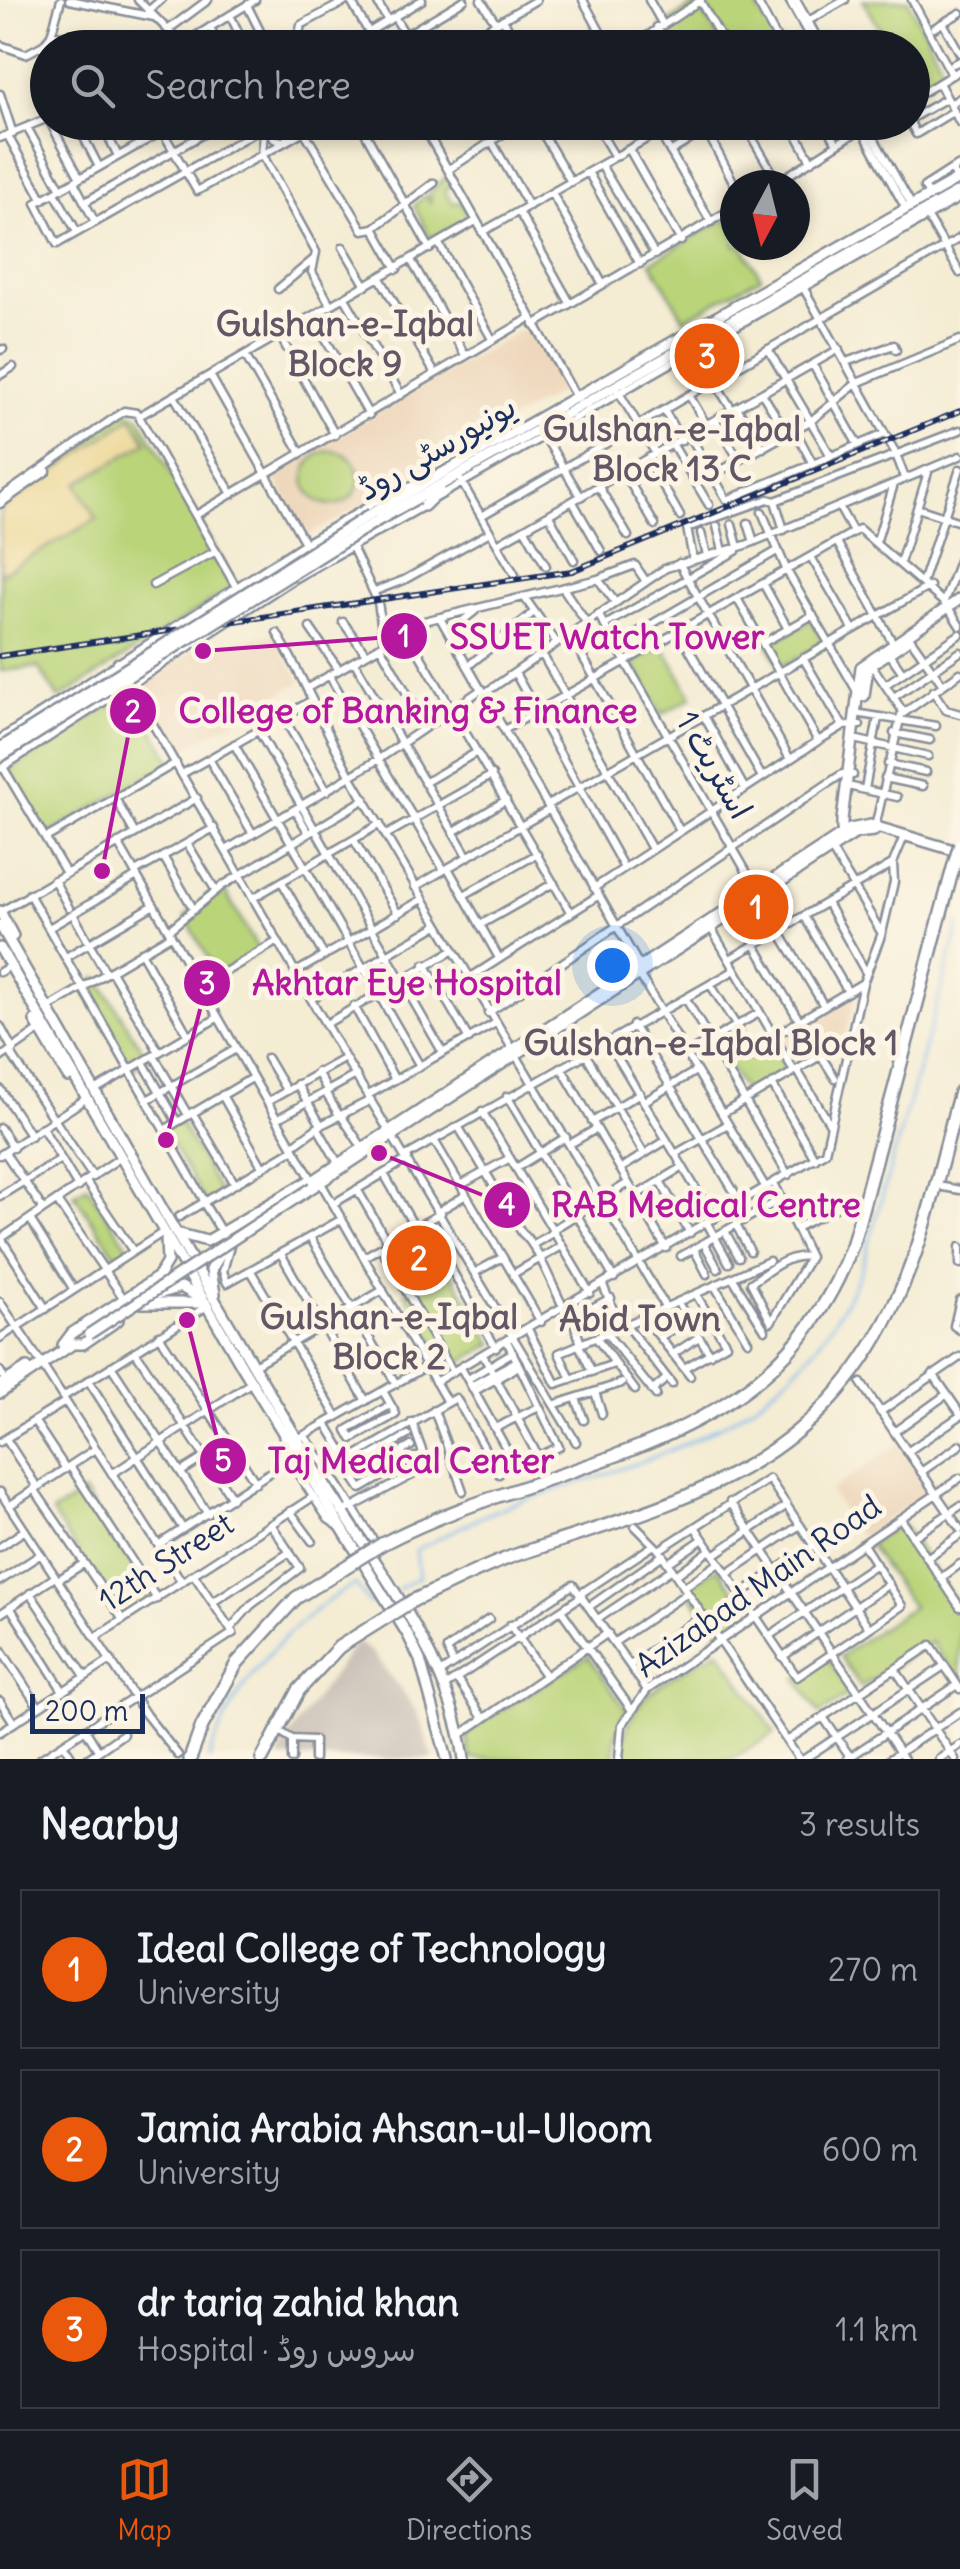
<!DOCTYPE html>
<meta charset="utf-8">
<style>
body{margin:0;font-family:Delius,"Playpen Sans Arabic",sans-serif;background:#20242c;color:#f1f3f6}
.compass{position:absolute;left:720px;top:170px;width:90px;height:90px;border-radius:50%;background:#171b24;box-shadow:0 5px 15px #0003;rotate:187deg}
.scale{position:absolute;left:30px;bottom:25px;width:115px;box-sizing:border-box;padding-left:10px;border:5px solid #1b2f5e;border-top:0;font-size:28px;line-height:35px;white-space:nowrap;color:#1b2f5e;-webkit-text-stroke:8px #fcf5e5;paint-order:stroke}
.you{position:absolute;left:612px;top:965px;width:35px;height:35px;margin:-25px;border:8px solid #fff;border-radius:50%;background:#1a73e8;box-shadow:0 0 0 15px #1a73e833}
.badge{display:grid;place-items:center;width:65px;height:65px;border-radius:50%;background:#ea580c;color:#fff;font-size:32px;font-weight:700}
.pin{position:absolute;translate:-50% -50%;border:5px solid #fff;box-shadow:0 2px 10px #0006}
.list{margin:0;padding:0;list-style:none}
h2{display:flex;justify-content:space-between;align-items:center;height:130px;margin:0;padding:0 40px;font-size:42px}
h2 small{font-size:32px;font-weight:400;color:#9ea1a6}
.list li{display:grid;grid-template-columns:65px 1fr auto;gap:30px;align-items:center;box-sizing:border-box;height:160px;margin:0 20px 20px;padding:0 20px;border:2px solid #363941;border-radius:0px}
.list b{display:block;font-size:38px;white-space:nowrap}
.list p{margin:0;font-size:32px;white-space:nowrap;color:#9ea1a6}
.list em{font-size:32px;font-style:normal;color:#9ea1a6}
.icon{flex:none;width:55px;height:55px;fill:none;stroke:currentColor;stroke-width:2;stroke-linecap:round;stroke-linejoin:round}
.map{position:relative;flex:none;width:960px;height:1759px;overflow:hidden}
.search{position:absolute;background:#171b24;box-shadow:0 5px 15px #0003;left:30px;right:30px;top:30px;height:110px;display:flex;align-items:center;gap:25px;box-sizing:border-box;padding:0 35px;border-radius:55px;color:#9ea1a6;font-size:38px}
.sheet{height:670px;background:#171b24}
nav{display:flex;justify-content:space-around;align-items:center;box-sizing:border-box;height:140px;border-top:2px solid #363941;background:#171b24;font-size:28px;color:#9ea1a6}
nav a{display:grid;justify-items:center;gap:5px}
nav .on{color:#ea580c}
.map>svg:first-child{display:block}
</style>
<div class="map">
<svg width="960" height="1759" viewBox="0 0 960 1759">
<rect width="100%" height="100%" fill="#fcf5e5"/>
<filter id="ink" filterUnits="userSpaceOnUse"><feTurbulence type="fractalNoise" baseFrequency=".01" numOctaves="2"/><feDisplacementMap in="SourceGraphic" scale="20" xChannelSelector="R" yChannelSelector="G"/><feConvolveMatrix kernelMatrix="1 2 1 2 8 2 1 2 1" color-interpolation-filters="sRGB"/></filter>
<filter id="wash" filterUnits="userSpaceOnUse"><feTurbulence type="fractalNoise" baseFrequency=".0048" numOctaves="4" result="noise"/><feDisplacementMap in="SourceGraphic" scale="40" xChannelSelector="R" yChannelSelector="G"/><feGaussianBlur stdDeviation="2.25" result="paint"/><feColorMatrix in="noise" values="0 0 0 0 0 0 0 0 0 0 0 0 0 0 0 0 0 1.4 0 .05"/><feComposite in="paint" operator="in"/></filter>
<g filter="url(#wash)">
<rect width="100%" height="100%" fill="#f4ecd3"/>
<!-- built -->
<path fill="#eed7bb" d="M528 326 565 389 308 536 272 473Z
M273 635 301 682 177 753 137 686 201 646Z
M855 996 846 1034 796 1063 779 1040Z
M899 1444 931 1490 861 1537 830 1491Z"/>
<!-- industrial -->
<path fill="#ccc2b9" d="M356 1642 372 1652 418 1713 433 1759H278L284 1743Z"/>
<!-- green -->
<path fill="#bad479" stroke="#6a826c" stroke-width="2.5" d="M702 0H753L780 47H729Z
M863 0H908L945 71 915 89 912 48 891 47Z
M698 3 723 47H671L660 27Z
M657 123H706L708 126 672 147Z
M447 176 452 185 444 191 453 203 461 202 471 219 431 239 414 206 425 195 431 203 429 193Z
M727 218 735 233V245H742L761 277 684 319 651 262Z
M125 411 139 416 235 586 59 699 38 667 0 671V505Z
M305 478a27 27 0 1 1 54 0a27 27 0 1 1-54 0Z
M812 620 824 643 780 667 768 645Z
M663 646 692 697 662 714 633 664Z
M131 692 172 762 47 835 9 770Z
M222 886 259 951 218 975 185 917Z
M98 978 148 1059 130 1070 83 987Z
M744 1025 748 1059 772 1044 787 1069 746 1094 714 1042Z
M179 1121 220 1193 205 1202 164 1130Z
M87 1186 130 1249 117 1257 74 1194Z
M448 1267 493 1344 451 1367 405 1293Z
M84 1493 154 1596 120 1617 52 1513Z
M901 1522 960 1610V1683L931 1642 861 1687 840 1656 912 1607 869 1545Z
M718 1568 750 1612 718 1634 686 1588Z
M719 1650 775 1733 732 1759H622C623 1694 669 1680 719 1650Z
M588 1656 626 1709 615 1737 614 1759H470L466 1733Z
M827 1658 852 1692 820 1714 797 1679Z"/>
<!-- sand -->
<path fill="#eeda9e" stroke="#84847e" stroke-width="2.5" d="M132 417 147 442 77 484 97 519 0 574V510Z"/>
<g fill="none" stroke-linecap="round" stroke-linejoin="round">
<!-- stream -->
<path stroke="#7ebaf1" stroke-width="2.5" d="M398 1589 419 1577 416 1550C452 1532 488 1511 527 1499 672 1454 798 1420 862 1267L960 923
M209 1759C233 1684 288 1622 355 1584L370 1604 391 1592"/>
</g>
</g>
<g filter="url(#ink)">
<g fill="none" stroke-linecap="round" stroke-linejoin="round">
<defs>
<path id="minor" d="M69 0 154 17
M138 0 182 44
M350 0 378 48
M376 0 388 21
M481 0 496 23
M583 0 609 48
M649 0 662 23
M756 0 782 48
M789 0 816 48
M796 0 823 48
M912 0 952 75
M700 1 727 48
M248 7 264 39
M148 11 161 0
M230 15 246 48
M395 18 405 34
M503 19 519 48
M808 21 845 0
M943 23 960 53
M210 27 220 48
M657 27 668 48
M934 28 960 13
M169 29 208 0
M369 32 422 0
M51 35 81 37
M0 45 26 54 43 45
M176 48 255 0
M296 48 301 25 348 0
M384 48 464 0
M454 48 536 0
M629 48 701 0
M48 64 43 45 51 35 61 0
M953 64 960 61
M939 83 960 123
M0 94 13 134
M912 99 960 70
M950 104 960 98
M912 118 947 98
M50 122 80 178
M76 122 99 167
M101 122 118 156
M127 122 139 145
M157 122 197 191 285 142
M179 122 36 203 57 244 264 127
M265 122 262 154 316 252 312 272 331 306
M359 122 430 249
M421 122 576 397
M491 122 499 136
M536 122 571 182
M594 122 615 157
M653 122 711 222
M743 122 778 182
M790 122 811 161
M825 122 837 144
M858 122 905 207
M910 122 916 134 954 111
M266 123 274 139 285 142 319 122
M866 124 911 204
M28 129 61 189
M706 130 735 185
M304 131 363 230 374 228 397 269
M8 136 43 200
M0 138 48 118
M286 141 288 122
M492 142 529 206
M629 149 681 241
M670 152 719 122
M601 165 655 255
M448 170 521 122
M588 172 640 264
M957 180 952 169 960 165
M74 182 95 222
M773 185 872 122
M55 193 77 232
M552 193 602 283
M929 194 924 187 952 169
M85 202 224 122
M519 212 570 303
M926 214 960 273
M374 228 434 183
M482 232 659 132
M439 244 492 339
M343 247 366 286
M411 260 465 355
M380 278 434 372
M803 287 895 452 905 478
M278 289 314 259
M345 298 401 395
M313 317 369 415
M534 325 735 207
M280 336 335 435
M694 349 733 411
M768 349 831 456
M0 350 3 349
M245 355 301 453
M846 362 894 345 896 350
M813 365 858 445
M0 375 13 367
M210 375 305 543
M615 386 656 454
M689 395 707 426
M763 395 787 434
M174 396 232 494
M738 409 763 448
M664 410 681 441
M139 416 476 221
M716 421 739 460
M795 430 813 464
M543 434 581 497
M690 436 727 500 884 434
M673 445 709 505
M648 459 680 516
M624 473 655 525
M713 475 812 420 857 383 960 340
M458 476 515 575
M599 487 628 536
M0 498 124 411 137 413 243 599
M436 498 960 198
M775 501 784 530
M573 502 601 551
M0 504 47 471
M839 507 853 532
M917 508 960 522
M762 512 787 571 858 693
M196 515 530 318
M549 515 574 560
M481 516 960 238
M748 523 754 542
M732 524 738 547
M717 526 723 551
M525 529 546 566
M701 533 707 555
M877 540 894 484
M837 542 893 643
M497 544 839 349
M352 547 378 602 384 644
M811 557 853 629
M693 559 687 528 768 499 775 501 960 430
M901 560 929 469
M679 563 790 759
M598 579 615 602
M923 580 960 469
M153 585 216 551
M764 585 788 629
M563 588 586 622
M375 591 404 580 490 532
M524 597 557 643
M945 599 960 558
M738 600 818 741
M951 612 960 626
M598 614 757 890
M440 618 639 965
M343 622 366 654
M605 625 736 551
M310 628 339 670
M406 631 571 913
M449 632 475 611
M277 633C305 680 324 728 351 777L666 1308
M680 633 762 777
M570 634 680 831
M910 638 943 685
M763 643 813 615
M616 645 777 551
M380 646 426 727
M889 653 903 673
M542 654 652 849
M803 658 843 726
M354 661 468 857
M117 662 345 1058 576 1442
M871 664 904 713
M468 666 534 612
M515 673 624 868
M329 675 444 870
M885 685 960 634
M309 687 424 621 598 579 635 565 645 580
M933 691 946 710 960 714
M485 693 666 568 746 545 960 456
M894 697 960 652
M861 714 936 726
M704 716 745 789
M283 717 327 791
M506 729 859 529 949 607
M258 730 443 1053
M894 733 930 740
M0 739 305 543 381 499 430 478
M858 740 928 756
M234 744 420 1066
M209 759 253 834
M888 764 926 772
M3 767 66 873
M0 769 294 579 426 505
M182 774 309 702
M885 778 923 786
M424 783 477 752
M852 787 897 797
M865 789 878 718
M115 798 135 834
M548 805 930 586
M295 810 308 832
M875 827 901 715 960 673
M453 832 506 800
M386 835 492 775
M46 838 176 763
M354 840 398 914
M118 843 312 1180
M187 843 216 891
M831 849 881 932
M226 850 379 759 482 689
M163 856 194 910
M448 868 499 958
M135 872 214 828
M54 880 69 908
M282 882 324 956
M415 887 550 809
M594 888 818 741 843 726 860 725
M29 894 205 1202
M464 895 537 854
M253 898 380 824
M827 903 865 971
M0 912 197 798
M73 914 106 973
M804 916 848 992
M480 925 554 883
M49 928 137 876
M711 928 794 1071
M169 930 222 886 365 799
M779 931 824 1006
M755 945 799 1020
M141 952 188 1035
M66 957 154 905
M730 959 892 864
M425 964 469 1039
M111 971 159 1052
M0 972 5 969
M296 972 423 899
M639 974 766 1188
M468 979 599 895
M710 984 736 1025
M201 986 278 941
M311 999 438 925
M686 999 788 1175
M53 1005 171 935
M354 1006 395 1080
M488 1013 842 774 853 775
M326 1024 452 951
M633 1025 741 1203
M0 1026 13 1050
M772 1037 861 984
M607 1040 714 1219
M10 1052 54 1120
M585 1053 644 1154
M686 1054 759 1013
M154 1056 188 1115
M821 1056 835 1078
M0 1058 40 1030
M267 1058 286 1090
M143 1062 177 1122
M561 1067 666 1248
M797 1070 831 1126
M317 1072 327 1090
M297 1084 321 1125
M772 1084 815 1159
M0 1089 31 1136
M95 1090 217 1018
M325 1092 339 1115
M222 1095 263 1168
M368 1095 494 1024
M507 1096 614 1278
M147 1100 236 1049
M645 1101 696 1071
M267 1102 345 1058
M482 1111 590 1293
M192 1112 235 1184
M722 1114 849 1039
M342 1117 362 1147
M54 1119 93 1177
M277 1119 356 1075
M592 1122 640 1093
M458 1126 522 1233C537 1244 553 1288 564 1308
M42 1127 78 1187
M0 1128 13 1148
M164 1130 252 1078
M319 1130 338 1163
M434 1140 541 1322
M570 1144 596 1129
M292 1146 321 1125 371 1100
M5 1153 43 1209
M675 1154 728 1124
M0 1155 87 1098
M406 1156 735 970
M516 1168 566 1137
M620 1169 667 1140
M384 1174 415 1228
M660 1181 690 1233
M86 1182 133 1251
M321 1183 447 1402
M774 1183 810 1257 771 1322 751 1283C768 1271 789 1253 810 1257
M461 1185 510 1158
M943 1187 960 1190
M357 1189 388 1243
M0 1196 59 1160
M635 1196 683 1167
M57 1201 124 1299
M203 1202 230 1246 223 1271 227 1283 342 1219
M333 1204 408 1159
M439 1211 466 1195
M179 1217 294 1149
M30 1219 74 1290
M707 1223 729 1263
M736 1225 750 1251
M796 1228 837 1207
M552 1230 628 1183
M725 1231 739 1257
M310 1237 396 1384
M1 1238 46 1309
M0 1239 121 1157
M704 1243 718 1269
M534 1244 554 1232
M960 1247V1264
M381 1248 453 1372
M694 1249 707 1274
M281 1254 366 1401
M681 1256 781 1199
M364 1257 441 1213
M450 1267 496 1348
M251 1271 337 1417
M476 1272 503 1257
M513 1274 562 1246
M734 1280 765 1330
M603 1285 621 1329
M716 1288 748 1341
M960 1300 954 1326 960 1330
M0 1302 39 1360
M678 1303 710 1354
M586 1311 611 1298
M644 1317 769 1261
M626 1325 672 1384
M528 1329 556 1384 614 1364
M607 1334 656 1395
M159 1335 256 1483
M660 1337 689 1320
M0 1338 165 1231
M597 1339 635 1390
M581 1344 575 1326 616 1311
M579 1345 592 1372
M135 1351 232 1498
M673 1354 699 1337
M483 1355 538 1456
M42 1365 182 1582
M254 1365 383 1290
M111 1366 208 1514
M461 1368 516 1466 559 1447 507 1341
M684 1368 726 1344 697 1296
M0 1371 6 1381
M933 1374 960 1413
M468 1379 513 1352
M571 1379 559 1353 644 1317 690 1376
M88 1380 183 1529
M435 1382 825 1152 863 983 882 933 894 882 893 863 903 839
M861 1383 960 1529
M471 1386 517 1361
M383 1391 396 1414 395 1415 352 1439 347 1430 390 1405
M475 1391 519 1366
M652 1391 667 1378
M595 1392 602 1414
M63 1397 207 1306
M576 1398 584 1420
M556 1404 622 1383
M434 1410 463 1491
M880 1412 960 1357
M35 1422 66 1469
M412 1422 425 1459
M326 1423 348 1460
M495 1428 539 1407
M894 1432 947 1394
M304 1435 329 1471 456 1398 499 1474
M301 1437 427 1366
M6 1439 37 1487
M0 1442 65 1402
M907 1452 960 1416
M289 1460 328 1519 338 1526
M343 1462 361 1489 415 1457
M70 1466 157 1599
M348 1469 408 1435
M329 1471 374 1541
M181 1472 205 1457
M921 1472 960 1445
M112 1474 252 1382
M354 1479 411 1446
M34 1489 123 1620
M0 1492 146 1715 178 1755
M730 1502 904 1759
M9 1506 95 1449
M290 1511 312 1541
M343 1512 429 1466
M901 1519 960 1607
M635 1526 659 1550 799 1759
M695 1527 797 1677 902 1606 863 1544
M913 1537 960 1506
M158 1545 289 1460 282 1434
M0 1547 25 1530
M659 1550 769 1479 869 1628
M714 1555 787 1505
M927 1558 960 1535
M668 1563 703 1539
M727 1574 800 1525
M676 1575 710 1550
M941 1578 960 1564
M58 1580 83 1564
M0 1581 41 1554
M684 1587 719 1563
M30 1593 85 1676
M580 1594 654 1545
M740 1594 813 1546
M213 1602 290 1552
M590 1606 663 1555
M10 1607 63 1691
M561 1610 631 1709
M0 1614 55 1577
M598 1619 672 1569
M510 1625 545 1675
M230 1629 251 1605 300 1568 271 1524
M769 1636 876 1564
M96 1637 313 1497
M615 1642 687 1593
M0 1648 38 1706
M782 1657 889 1584
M453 1664 447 1649 489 1619
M630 1665 702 1616
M895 1669 931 1645 960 1689
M438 1674 573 1585 647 1690
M457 1679 483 1718
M443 1687 582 1596
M0 1701 14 1723
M823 1717 851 1758
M85 1729 96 1747
M0 1732 111 1660
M284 1734 292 1739
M460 1735 608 1633
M787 1741 895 1669 955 1759
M63 1744 73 1759
M40 1759 233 1633 194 1575
M87 1759 123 1734
M292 1759V1739L314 1740V1759
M619 1759 622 1725 647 1690 960 1478
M804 1759 944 1666
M847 1759 957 1685
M890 1759 960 1712
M939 1759 960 1745"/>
<path id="major" d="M424 506 440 490
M371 514 960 178
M377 521 960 191
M864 696 868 667 906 641
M849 832 842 829V820L861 667 960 599
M0 911 13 936
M0 925C105 1107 207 1291 316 1470 369 1556 451 1658 464 1759
M0 948 243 1368 408 1635 420 1660 447 1759
M35 1021 68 1077
M308 1184 850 829 870 825 960 852
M313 1187 831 849 856 833 874 831
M180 1234 207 1241 310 1180
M215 1294 211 1270 224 1249
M155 1295 181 1287 200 1298
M142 1303H206
M73 1344H83L118 1320
M63 1345 72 1333 158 1277 167 1262 166 1239
M0 1385 27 1368
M0 1393 70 1346"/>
<path id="highway" d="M382 1544C559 1452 774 1460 853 1243L952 872
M414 1600C449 1585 483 1566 519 1554 676 1502 811 1473 892 1309 926 1241 940 1164 960 1092
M190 1759 202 1726 237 1663
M262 1759 299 1690"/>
</defs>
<!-- minor casing -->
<use href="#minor" stroke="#888e98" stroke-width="11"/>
<!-- major casing -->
<use href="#major" stroke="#888e98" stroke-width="14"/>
<!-- highway casing -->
<use href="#highway" stroke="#888e98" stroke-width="16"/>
<!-- minor -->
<use href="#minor" stroke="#fff" stroke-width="6"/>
<!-- major -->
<use href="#major" stroke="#fff" stroke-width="9"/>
<!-- highway -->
<use href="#highway" stroke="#fff" stroke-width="11"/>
<defs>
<path id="rail" d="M0 656 572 571 960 411"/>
</defs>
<!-- rail casing -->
<use href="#rail" stroke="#1b2f5e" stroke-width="6"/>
<!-- rail -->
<use href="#rail" stroke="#fcf5e5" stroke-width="2.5" stroke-dasharray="8" stroke-linecap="butt"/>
<defs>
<path id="major-bridge" d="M0 748 371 514
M3 755 377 521
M89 1334 313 1187"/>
<path id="highway-bridge" d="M952 872 960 844
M237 1663 296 1598 382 1544
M299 1690 339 1647 414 1600"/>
</defs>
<!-- major-bridge casing -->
<use href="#major-bridge" stroke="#888e98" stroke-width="14" stroke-linecap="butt"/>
<!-- highway-bridge casing -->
<use href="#highway-bridge" stroke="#888e98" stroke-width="16" stroke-linecap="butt"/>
<!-- major-bridge -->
<use href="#major-bridge" stroke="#fff" stroke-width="9"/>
<!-- highway-bridge -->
<use href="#highway-bridge" stroke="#fff" stroke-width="11"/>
</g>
</g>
<g text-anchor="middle" stroke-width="10" stroke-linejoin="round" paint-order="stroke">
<!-- street labels -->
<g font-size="32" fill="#1b2f5e" stroke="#fcf5e5">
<text transform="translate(437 448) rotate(-30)" y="11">یونیورسٹی روڈ</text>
<text transform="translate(714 765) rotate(60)" y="11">اسٹریٹ 1</text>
<text transform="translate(166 1562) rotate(-33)" y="11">12th Street</text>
<text transform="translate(758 1586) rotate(-35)" y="11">Azizabad Main Road</text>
</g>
<!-- neighbourhood labels -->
<g font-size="35" font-weight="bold" fill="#635766" stroke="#fcf5e5">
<text x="345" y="336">Gulshan-e-Iqbal<tspan x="345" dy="40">Block 9</tspan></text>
<text x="672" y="441">Gulshan-e-Iqbal<tspan x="672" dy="40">Block 13 C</tspan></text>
<text x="711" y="1055">Gulshan-e-Iqbal Block 1</text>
<text x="389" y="1329">Gulshan-e-Iqbal<tspan x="389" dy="40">Block 2</tspan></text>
<text x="640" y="1331">Abid Town</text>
</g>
</g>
<!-- callouts -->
<path fill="none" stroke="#b5179e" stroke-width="4" d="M203 651L404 636M102 871L133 711M166 1140L207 983M379 1153L507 1205M187 1320L223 1461"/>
<g fill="#b5179e" stroke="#fcf5e5" stroke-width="4">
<circle cx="203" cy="651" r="10"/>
<circle cx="102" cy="871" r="10"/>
<circle cx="166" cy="1140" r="10"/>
<circle cx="379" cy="1153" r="10"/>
<circle cx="187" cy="1320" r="10"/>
<circle cx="404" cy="636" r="25"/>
<circle cx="133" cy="711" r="25"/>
<circle cx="207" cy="983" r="25"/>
<circle cx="507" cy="1205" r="25"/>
<circle cx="223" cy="1461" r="25"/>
</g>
<g font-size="30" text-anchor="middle" font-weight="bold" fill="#fff">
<text x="404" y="647">1</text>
<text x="133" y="722">2</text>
<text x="207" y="994">3</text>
<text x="507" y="1215">4</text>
<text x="223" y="1471">5</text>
</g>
<g font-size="35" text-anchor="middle" font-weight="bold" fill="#b5179e" stroke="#fcf5e5" stroke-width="10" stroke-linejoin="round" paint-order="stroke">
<text x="607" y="649">SSUET Watch Tower</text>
<text x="408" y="723">College of Banking &amp; Finance</text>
<text x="407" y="995">Akhtar Eye Hospital</text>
<text x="706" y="1217">RAB Medical Centre</text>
<text x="411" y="1473">Taj Medical Center</text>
</g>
</svg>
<svg class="compass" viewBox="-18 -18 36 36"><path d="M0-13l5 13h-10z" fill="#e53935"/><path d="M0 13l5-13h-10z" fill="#9ea1a6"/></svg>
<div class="scale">200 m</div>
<div class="you"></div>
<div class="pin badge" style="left:756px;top:907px">1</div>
<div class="pin badge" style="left:419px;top:1258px">2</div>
<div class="pin badge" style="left:707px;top:356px">3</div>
<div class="search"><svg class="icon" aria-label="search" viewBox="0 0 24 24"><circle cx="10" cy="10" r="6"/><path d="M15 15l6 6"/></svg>Search here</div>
</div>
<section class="sheet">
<h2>Nearby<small>3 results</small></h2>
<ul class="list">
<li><span class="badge">1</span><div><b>Ideal College of Technology</b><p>University</p></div><em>270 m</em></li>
<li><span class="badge">2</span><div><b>Jamia Arabia Ahsan-ul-Uloom</b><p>University</p></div><em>600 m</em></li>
<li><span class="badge">3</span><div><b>dr tariq zahid khan</b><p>Hospital · سروس روڈ</p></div><em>1.1 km</em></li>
</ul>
</section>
<nav>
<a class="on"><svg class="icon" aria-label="map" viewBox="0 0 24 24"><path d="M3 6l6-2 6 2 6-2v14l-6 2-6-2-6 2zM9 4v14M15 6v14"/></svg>Map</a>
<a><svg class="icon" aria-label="directions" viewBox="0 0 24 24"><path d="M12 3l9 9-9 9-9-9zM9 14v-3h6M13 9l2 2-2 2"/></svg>Directions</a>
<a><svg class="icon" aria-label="saved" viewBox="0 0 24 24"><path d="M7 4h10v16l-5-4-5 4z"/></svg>Saved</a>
</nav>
